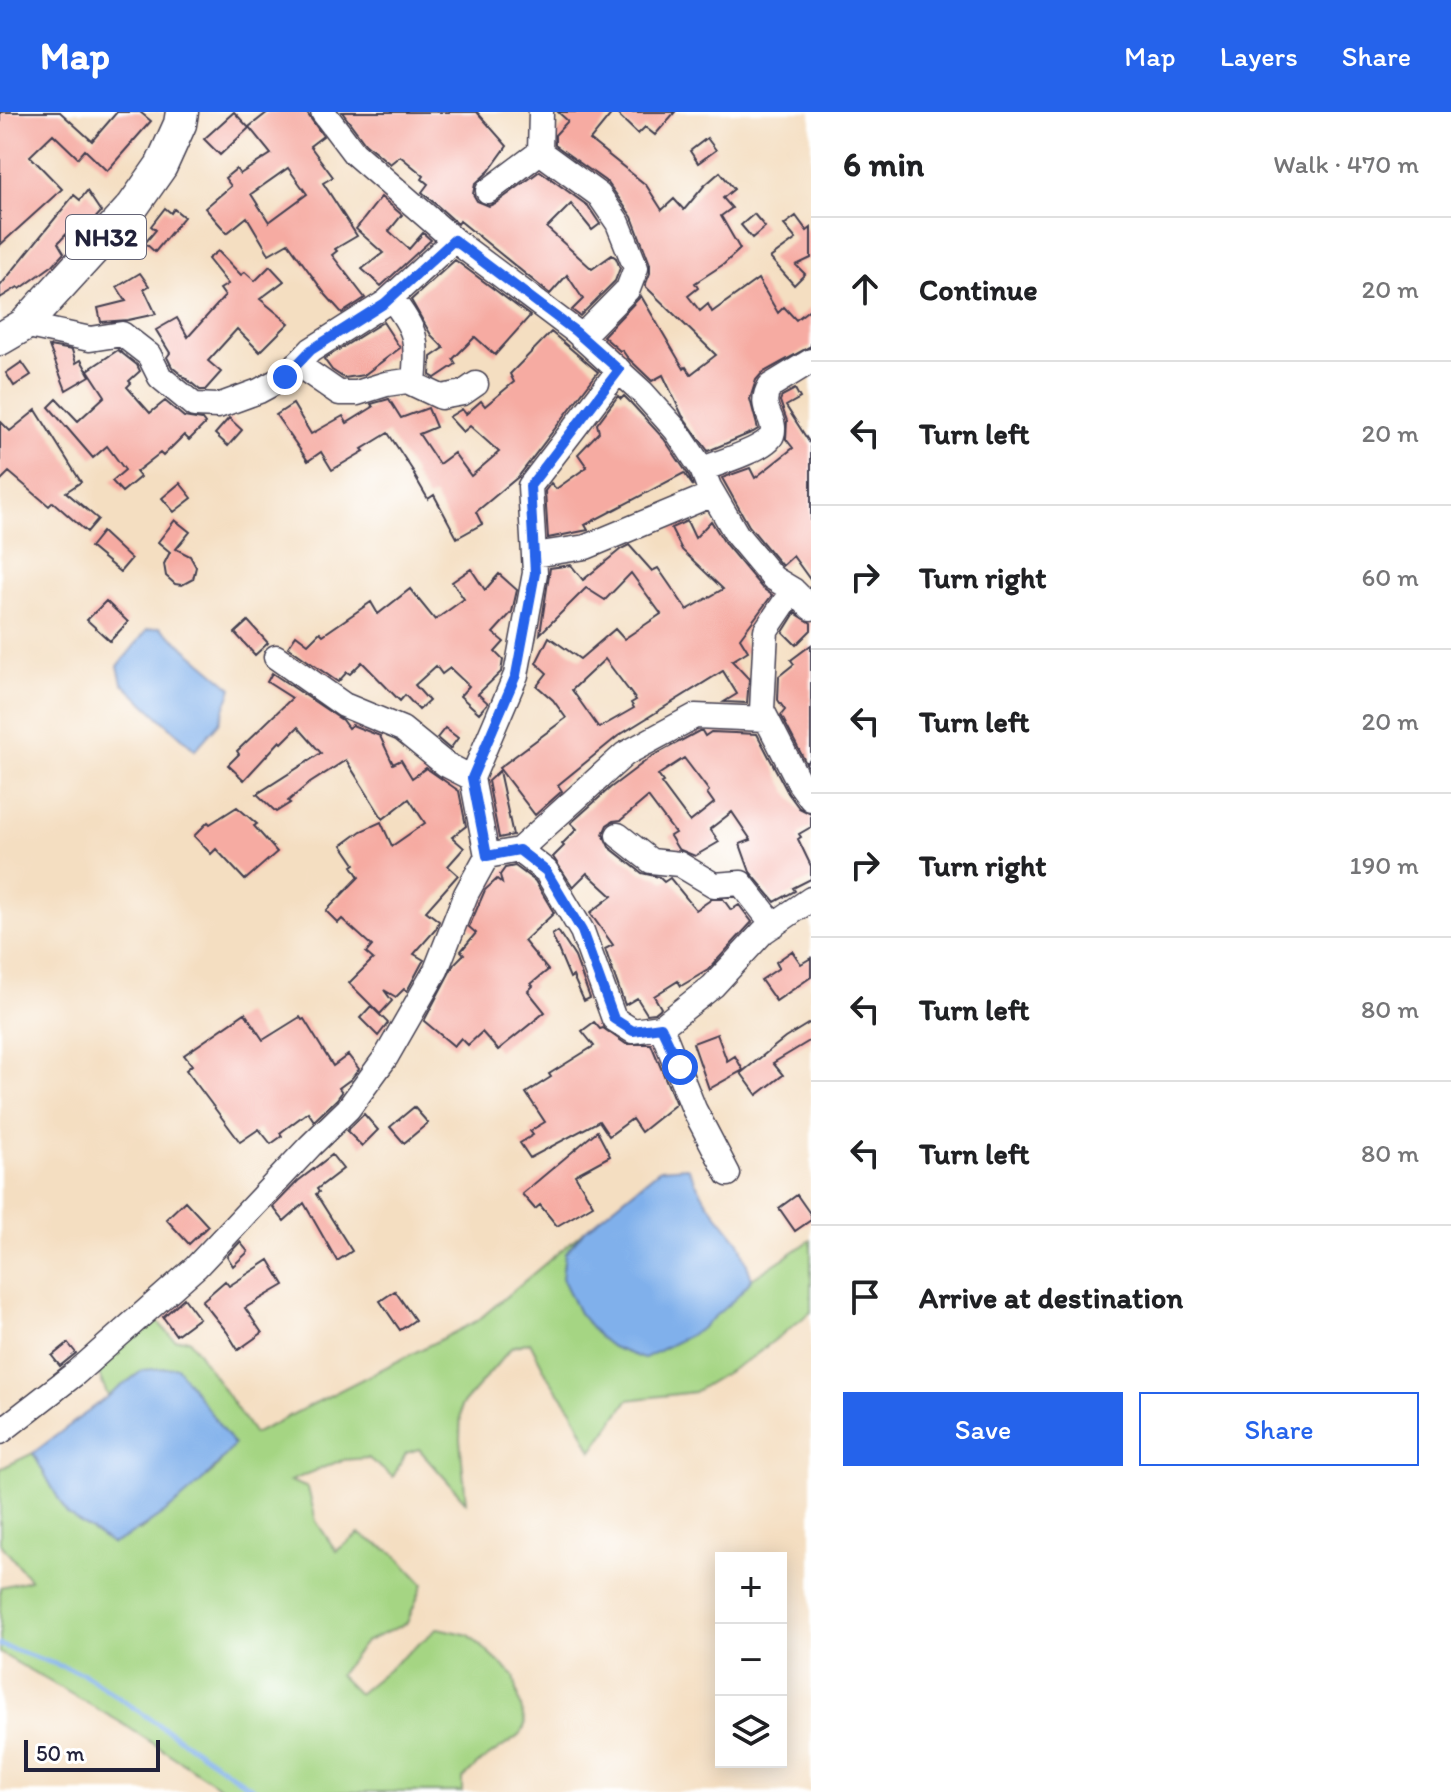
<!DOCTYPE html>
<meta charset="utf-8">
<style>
body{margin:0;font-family:Itim,sans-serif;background:#f2f2f2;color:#202124}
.controls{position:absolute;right:24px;bottom:24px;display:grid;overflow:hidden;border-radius:0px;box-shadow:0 4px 20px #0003}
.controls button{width:72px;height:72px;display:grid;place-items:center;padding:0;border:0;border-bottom:2px solid #e0e0e0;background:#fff;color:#202124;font:40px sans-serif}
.scale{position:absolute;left:24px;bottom:20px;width:136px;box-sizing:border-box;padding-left:8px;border:4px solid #22223b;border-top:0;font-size:22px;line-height:28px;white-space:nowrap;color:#22223b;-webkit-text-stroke:6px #fff;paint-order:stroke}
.stop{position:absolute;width:24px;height:24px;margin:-18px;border:6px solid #2563eb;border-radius:50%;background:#fff}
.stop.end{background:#2563eb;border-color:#fff;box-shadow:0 2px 8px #0008}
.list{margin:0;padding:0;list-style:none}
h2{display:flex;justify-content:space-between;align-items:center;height:104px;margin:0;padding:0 32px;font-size:34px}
h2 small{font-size:26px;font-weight:400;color:#757577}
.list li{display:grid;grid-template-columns:52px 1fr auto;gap:24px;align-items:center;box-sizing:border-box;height:144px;padding:0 32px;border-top:2px solid #e0e0e0}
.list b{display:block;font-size:30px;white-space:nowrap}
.list em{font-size:26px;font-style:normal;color:#757577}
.actions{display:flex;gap:16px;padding:24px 32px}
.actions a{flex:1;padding:18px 0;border:2px solid #2563eb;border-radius:0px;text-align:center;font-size:28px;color:#2563eb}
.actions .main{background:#2563eb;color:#fff}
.icon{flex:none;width:44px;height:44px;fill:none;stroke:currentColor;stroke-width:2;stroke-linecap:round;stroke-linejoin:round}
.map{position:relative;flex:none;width:811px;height:1680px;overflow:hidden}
header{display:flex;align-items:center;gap:48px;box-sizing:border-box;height:112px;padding:0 40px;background:#2563eb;color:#fff}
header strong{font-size:38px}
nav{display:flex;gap:44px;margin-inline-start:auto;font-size:28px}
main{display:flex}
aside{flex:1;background:#fff}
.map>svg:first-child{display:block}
</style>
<header>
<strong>Map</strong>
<nav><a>Map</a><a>Layers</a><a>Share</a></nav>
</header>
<main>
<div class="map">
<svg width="811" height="1680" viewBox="0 0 811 1680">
<rect width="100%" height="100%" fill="#fff"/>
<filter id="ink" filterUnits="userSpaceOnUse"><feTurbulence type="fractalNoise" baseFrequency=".0125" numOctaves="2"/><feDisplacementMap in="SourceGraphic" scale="16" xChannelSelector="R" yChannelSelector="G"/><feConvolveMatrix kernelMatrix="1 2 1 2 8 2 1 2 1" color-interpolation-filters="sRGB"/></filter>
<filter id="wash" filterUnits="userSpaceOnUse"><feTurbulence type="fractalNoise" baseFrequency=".006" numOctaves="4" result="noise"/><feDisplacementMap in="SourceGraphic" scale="32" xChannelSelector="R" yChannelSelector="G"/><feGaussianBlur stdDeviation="1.8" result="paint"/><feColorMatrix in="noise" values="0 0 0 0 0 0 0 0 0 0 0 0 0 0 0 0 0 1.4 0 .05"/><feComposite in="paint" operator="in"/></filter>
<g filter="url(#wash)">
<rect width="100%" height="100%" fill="#f4dec1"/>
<!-- green -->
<path fill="#a5d583" stroke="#647c5f" stroke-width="2" d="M585 1118C554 1154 560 1160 579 1201L736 1186 752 1167 811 1128V1200L754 1244 694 1280 628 1288 592 1339 572 1298 549 1267 530 1230 512 1235 461 1294 460 1327 466 1390 419 1337 406 1341 393 1365 368 1346 342 1348 290 1369 308 1376 316 1409 336 1439 359 1422 394 1441 423 1472 407 1511 365 1530 339 1563 358 1582 438 1516 469 1523 514 1564 525 1613 520 1623 478 1652 462 1668V1680H228L120 1610 0 1541V1475L30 1468 0 1431V1357L33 1341 67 1402 140 1419 213 1360 234 1333 143 1258 108 1284 94 1252 151 1203 175 1228 189 1227 254 1322 477 1209Z"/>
<!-- water -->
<path fill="#80b0eb" stroke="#516993" stroke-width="2" d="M160 515 232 576 219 611 195 638 122 571 118 554 147 518Z
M687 1055 707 1090 739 1130 752 1167 736 1186 698 1219 643 1247 612 1235 599 1225 579 1201 562 1166 565 1141 585 1118 660 1057Z
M177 1255 234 1333C203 1374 159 1410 112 1432L67 1402 33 1341 143 1258Z"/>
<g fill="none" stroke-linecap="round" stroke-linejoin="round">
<!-- stream -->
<path stroke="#80b0eb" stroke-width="5" d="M0 1533 84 1562 258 1680"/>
</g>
<g id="blocks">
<!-- building -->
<path fill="#f6aba2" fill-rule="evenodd" d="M0 0H60L92 29 117 0H140L151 9 107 59 85 38 78 46 53 22 30 44 62 77 0 133Z
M234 0 249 16 220 43 204 27Z
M268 0H306L323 24 310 34 333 65 323 71 357 124 335 137 337 139 332 143 365 186 342 201 326 183 288 131 269 142 247 105 227 121 205 96 231 74 225 66 236 57 240 62 271 42 249 15ZM288 56 307 82 269 110 251 82Z
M342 0H477L507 34 489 59 475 72 473 82 477 89 489 94 496 91 540 59 588 94 600 112 592 118 571 92 547 116 592 157 612 143 616 146 620 156 615 169 580 204 572 198 583 187 567 163 550 182 460 109 458 112 422 80 428 72 422 67 424 64 400 44 390 52 365 31Z
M558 0H613L590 28 646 73 662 98 674 87 684 98 704 74 720 60 734 77 723 86 732 96 721 104 740 137 724 152 695 171 698 176 688 184 700 199 708 192 712 200 758 167 778 201 784 195 796 208 811 196V234L762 261 756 268 750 287 758 317 753 320 708 339 682 303 663 263 652 269 627 245 622 238 620 239 603 224 641 184 684 257 686 255 691 262 716 243 645 174 650 161V152L632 105 608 71 555 33V23L568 9Z
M615 0H675L655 23 645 15 638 22Z
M707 26 716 38 698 51 690 39Z
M87 79 101 100 83 120 75 113 58 131 64 141 53 153 20 177 18 175 0 186V174L74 83 80 88Z
M381 85 402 103 389 119 409 137 423 121 431 128 381 174 362 157 383 141 356 117Z
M165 96 171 101 174 97 184 105 155 140 145 131 156 118 151 114Z
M754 102 765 115 752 126 741 113Z
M796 104 807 119 811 116V146L796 153 805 162 794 173 770 146 796 127 784 113Z
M218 139 241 163 245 160 255 169 270 154 284 169 260 187 289 211 260 240 237 217 208 249 221 260 205 278H200L172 255 167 245 170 241 156 218 177 206 188 225 225 184 220 177 228 172 208 147Z
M455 148 530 204 495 243 475 225 453 247 456 252 435 266 430 263 431 245 444 236 431 223 411 188Z
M140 161 149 174 144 177 156 202 128 208 101 210 98 196 126 189 117 175Z
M383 210 400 236 364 263 344 266 332 258 324 247Z
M551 220 598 260 518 365 476 400 482 412 457 426 434 383 428 387 414 363 415 362 388 321 362 337 364 339 332 358 321 340 308 349 276 303 293 292 311 322 343 304 347 311 373 295 371 292 389 287 401 306 428 296 436 315 419 322 439 352 454 341 471 364 499 340 470 314 463 320 449 305 462 297 466 302 481 289 485 294 514 270 510 262Z
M49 234 72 238 76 251 81 248 90 264 66 278Z
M118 238 137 253 140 259 129 269 131 271 127 275 150 301 165 289 184 305 202 308 205 312 189 328 184 323 163 344 160 341 136 360 140 365 122 380 112 369 125 358 107 334 93 346 49 295 57 287 78 309 105 284 88 258Z
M22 250 31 263 14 274 6 261Z
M795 277 800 286 786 294 811 333V469L793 444 782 454 749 414 722 366 750 356 755 366 793 336 786 327 787 309 780 289 782 284Z
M618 284 621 287 624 284 631 291 664 327 689 364 693 374 684 361 585 413 588 418 548 426 545 379 551 371 556 377 587 355 578 342 599 320 597 312Z
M36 298 81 370 66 380 98 407 87 420 53 390 49 394 9 360 0 369V309L10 319Z
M229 306 242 318 228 334 215 322Z
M180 371 192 386 174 400 162 386Z
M175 408 190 420 176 437 190 444 196 455 193 467 182 473 175 472 166 464 164 452 170 440 158 430Z
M687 409 695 426 711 409 726 433 762 476 772 483 740 526 748 539 732 549 749 567 747 591 724 590 737 582 723 559 618 624 558 673 562 679 535 703 499 656 566 606 553 588 537 574 547 561 536 551 549 525 580 547 615 517 624 527 661 502 631 461 605 488 586 476 540 522 550 456 571 453 583 468 621 437 629 433 652 459 658 456 687 498 723 477 682 438 671 416ZM605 547 636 588 631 591 634 596 599 616 572 578Z
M102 420 131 447 120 460 90 435Z
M471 457 485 478 499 462 517 478 512 500 493 521 504 530 495 540 503 548 501 560 478 582 488 591 479 601 460 584 469 574 450 556 442 562 436 554 415 573 429 589 419 598 405 583 400 589 362 550 350 562 347 560 338 570 288 535 296 523 308 532 320 520 323 523 371 490 378 502 410 477 435 508 464 487 452 470Z
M106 489 128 510 110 529 87 508Z
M795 501 811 511V518L796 533 783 520Z
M248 509 268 531 255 543 235 521Z
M811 533V646L806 651 811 661 781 603 785 598 778 588 779 564 794 552 791 548Z
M272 561 342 608 348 616 352 613 380 624 393 652 401 648 412 666 426 656 459 679 466 714 452 725 464 736 448 754 458 763 426 799 439 809 436 817 414 842 424 848 422 851 407 879 404 877 396 885 384 878 392 889 380 902 349 871 373 847 366 841 372 834 342 807 338 811 326 799 359 765 352 754 355 752 342 733 361 719 381 710 392 734 425 711 409 687 383 707 346 648 307 673 288 689 290 691 276 700 257 682 321 641 298 615 282 631 280 629 244 668 228 653 239 642 237 639 292 586 267 570Z
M445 616 458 626 450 637 437 626Z
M699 619H702L705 624 711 620 757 622 788 681 799 696 811 702V715L799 722 801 725 798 727 811 754V767L793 776 795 779 775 790 750 760 740 732 751 728 732 700 710 717 719 730 695 744 678 737 670 724 675 721 648 685 621 708 613 709 607 713 603 722 609 735 642 761 659 765 664 770 670 766 696 798 712 787H723L731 798 739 793 752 810 708 858 681 874 678 869 654 884 661 896 655 901 647 902 637 886 625 893 605 837 613 833 590 801 612 784 587 761 573 775 553 745 564 734 562 732 577 717 571 711 610 676 651 645ZM684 646 709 679 707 681 714 691 690 710 661 671 663 670 658 663Z
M499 659 513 723 499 726 488 669Z
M237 695 257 712 254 714 277 740 245 768 216 737 211 742 194 724 208 710 210 712Z
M515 754 535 769 554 801 524 829 548 858 531 872 533 874 528 879 545 900 498 938 482 920 468 933 461 926 454 934 424 909 454 852 464 842 461 839 476 821 469 815 485 778 497 767 502 771 500 763 505 756Z
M558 819 575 845 590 886 584 889 573 864 570 866 552 823Z
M792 839 801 852 811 846V865L776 889 761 868 779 856 776 850Z
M371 894 388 911 378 924 360 906Z
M245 901 263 928 300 905 302 908 304 907 333 954 348 943 359 957 351 967 339 976 342 980 337 987 314 1009 308 1000 280 1021 282 1024 271 1032 259 1017 240 1030 186 958 192 953 184 943Z
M594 910 600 917 603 916 626 932H651L676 992 641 1020 632 1007 609 1024 599 1009 530 1046 520 1031 533 1023 530 1019 545 1010 526 981 551 965 549 962 594 934 582 919Z
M811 910V928L773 951 783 963 757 983 741 961 785 926Z
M717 922 727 949 735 944 743 958 709 977 693 931Z
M414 995 428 1011 404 1031 390 1015Z
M364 1002 378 1018 362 1034 347 1019Z
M597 1019 610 1044 575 1063 593 1093 557 1114 540 1093 535 1097 522 1082Z
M332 1043 343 1057 317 1077 319 1080 316 1082 352 1139 337 1149 304 1091 284 1109 273 1095 298 1069Z
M797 1083 811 1103V1108L795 1119 779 1096Z
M185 1089 208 1114 189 1132 166 1107Z
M240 1130 248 1140 233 1154 227 1144Z
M269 1148 284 1173 245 1196 262 1221 238 1238 227 1220 202 1189 225 1169 229 1174Z
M395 1179 415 1208 400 1218 380 1189Z
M184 1186 199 1206 176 1223 163 1205Z
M68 1231 76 1241 60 1254 52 1244Z"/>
</g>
</g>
<g filter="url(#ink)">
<use href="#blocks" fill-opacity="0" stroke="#423e4f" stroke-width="2"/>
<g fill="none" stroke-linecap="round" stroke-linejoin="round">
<defs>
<path id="minor" d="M323 0 354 41 454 128 575 219 642 280 676 318 702 357 709 375 737 423 773 466 793 478 811 496
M541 0 540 40 599 83 618 111 636 156 628 177 581 225
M488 79 540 40
M391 186C419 221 417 229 414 272
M24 213 90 227 122 222 149 243 160 265 194 293 218 294 259 279 285 265 311 238 385 191 454 128
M297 252 339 281H357L386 272 407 269 441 285 463 281 476 272
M702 357C716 352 768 336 772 323 778 306 756 297 770 274L811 249
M534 443 586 435 713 382
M793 478 766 518 762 598 800 672 811 687
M276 545 344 593 402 617 445 652 472 666
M618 723 651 749 679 752 714 773 741 771 774 813
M519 738 625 642 695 604 766 607
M487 744 519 738 546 759 582 819 614 907 633 919 661 915 694 997 728 1062
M661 915 713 874 763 820 811 787
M0 1320 76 1261 196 1155 310 1034 348 997 386 945 436 858 466 782 487 744 472 666 516 563 535 461 530 374 619 258"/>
<path id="major" d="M0 227 24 213 133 94 161 54 180 12 182 0"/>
</defs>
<!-- minor casing -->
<use href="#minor" stroke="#423e4f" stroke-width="27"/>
<!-- major casing -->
<use href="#major" stroke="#423e4f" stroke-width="35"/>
<!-- minor -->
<use href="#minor" stroke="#fff" stroke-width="24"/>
<!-- major -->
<use href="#major" stroke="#fff" stroke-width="32"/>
</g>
</g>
<g fill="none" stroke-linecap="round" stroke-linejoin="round" filter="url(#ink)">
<!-- route -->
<path stroke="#2563eb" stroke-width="10" d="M285 265 311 238 385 191 454 128 575 219 619 258 530 374 535 461 516 563 472 666 487 744 519 738 546 759 582 819 614 907 633 919 661 915 680 955"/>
</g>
<g text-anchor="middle" stroke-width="6" stroke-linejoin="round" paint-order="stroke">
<!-- shield labels -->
<rect fill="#fff" stroke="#646476" stroke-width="2" x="66" y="103" width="80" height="44" rx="6"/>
<g font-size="26" font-weight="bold" fill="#22223b">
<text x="106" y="134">NH32</text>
</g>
</g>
</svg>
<div class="controls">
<button>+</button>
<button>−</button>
<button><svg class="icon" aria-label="layers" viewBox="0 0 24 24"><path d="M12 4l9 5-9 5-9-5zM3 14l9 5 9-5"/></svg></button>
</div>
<div class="scale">50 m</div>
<div class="stop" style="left:680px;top:955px"></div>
<div class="stop end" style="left:285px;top:265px"></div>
</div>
<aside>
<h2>6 min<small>Walk · 470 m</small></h2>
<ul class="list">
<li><svg class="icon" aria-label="ahead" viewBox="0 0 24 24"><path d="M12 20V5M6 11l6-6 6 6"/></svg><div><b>Continue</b></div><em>20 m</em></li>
<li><svg class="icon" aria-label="left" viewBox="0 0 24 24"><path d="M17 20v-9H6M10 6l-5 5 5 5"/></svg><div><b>Turn left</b></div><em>20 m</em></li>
<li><svg class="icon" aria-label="right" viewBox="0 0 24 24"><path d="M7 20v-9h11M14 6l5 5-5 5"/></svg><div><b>Turn right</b></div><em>60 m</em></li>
<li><svg class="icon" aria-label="left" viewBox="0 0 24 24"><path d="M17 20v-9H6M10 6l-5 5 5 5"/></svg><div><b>Turn left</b></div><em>20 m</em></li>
<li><svg class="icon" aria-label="right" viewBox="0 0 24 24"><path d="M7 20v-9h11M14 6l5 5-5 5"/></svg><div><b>Turn right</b></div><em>190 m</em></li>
<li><svg class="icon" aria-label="left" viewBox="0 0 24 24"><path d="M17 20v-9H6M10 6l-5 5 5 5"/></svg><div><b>Turn left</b></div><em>80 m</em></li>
<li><svg class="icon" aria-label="left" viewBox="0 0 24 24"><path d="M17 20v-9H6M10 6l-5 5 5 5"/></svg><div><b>Turn left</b></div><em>80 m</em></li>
<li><svg class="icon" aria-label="arrive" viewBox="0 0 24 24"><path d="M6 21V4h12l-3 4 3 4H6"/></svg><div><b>Arrive at destination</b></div></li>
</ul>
<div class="actions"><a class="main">Save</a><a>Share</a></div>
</aside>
</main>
